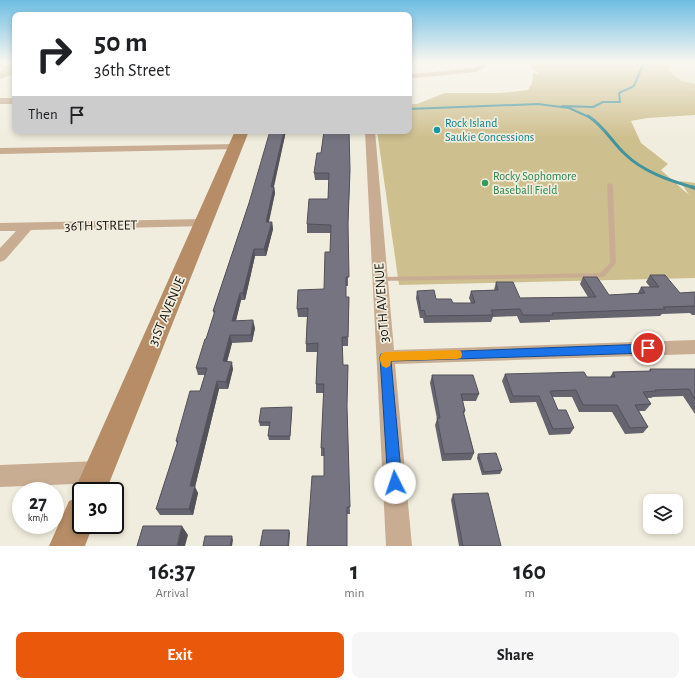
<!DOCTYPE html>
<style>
body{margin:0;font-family:"Alegreya Sans",sans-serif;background:#f6f6f6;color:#202124;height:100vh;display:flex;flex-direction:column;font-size:15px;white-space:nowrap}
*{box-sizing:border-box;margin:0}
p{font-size:13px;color:#757577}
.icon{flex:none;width:22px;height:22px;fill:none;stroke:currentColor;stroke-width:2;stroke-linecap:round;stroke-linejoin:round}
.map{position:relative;height:546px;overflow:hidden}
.side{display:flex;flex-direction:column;background:#fff;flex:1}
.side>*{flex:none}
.guide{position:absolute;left:12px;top:12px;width:400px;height:122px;border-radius:8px;box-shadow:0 2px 6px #0003;background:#fff;color:#202124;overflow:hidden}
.controls{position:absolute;left:643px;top:494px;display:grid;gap:8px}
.controls a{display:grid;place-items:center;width:40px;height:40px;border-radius:8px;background:#fff;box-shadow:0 2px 6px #0003;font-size:20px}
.speed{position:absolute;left:12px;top:482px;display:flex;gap:8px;font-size:20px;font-weight:700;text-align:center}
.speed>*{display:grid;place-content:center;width:52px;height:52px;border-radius:50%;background:#fff;box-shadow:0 2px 6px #0003;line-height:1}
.speed small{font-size:10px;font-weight:400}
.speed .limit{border:2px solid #111;border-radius:6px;background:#fff;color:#111}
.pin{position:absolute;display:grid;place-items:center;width:34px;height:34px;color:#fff;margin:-17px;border:2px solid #fff;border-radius:50%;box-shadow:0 1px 4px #0007}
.me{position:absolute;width:44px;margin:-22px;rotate:356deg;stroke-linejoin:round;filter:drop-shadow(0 0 3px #0008)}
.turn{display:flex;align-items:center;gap:14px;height:84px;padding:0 16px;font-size:18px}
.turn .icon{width:52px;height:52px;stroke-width:2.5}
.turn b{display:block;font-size:28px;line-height:34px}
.then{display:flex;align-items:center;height:38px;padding:0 16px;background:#0003;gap:8px;font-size:15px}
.eta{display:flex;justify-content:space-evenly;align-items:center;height:68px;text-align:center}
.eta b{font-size:24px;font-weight:600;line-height:28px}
.primary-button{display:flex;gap:8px;margin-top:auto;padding:8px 16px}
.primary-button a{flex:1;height:46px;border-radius:8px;background:#ea580c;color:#fff;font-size:16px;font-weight:600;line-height:46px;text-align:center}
.primary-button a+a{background:#f6f6f6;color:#202124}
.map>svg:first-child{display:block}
.built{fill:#e9e2cc}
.green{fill:#cebf8e}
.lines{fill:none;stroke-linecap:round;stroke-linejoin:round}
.stream-far2{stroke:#41939e;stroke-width:2}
.stream-far1{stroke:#41939e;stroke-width:3}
.stream{stroke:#41939e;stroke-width:3.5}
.lane{fill:#c9ad93;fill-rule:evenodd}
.street{fill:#c9ad93;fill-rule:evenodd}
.secondary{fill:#b68d66;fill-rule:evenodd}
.wall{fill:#65646f}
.shaded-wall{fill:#53515a}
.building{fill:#767481;stroke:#53515a}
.route{fill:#1a73e8;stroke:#114b97}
.slow{fill:#f59e0b}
.culture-dot{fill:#0f9aa8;stroke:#f1edde;stroke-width:1.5}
.leisure-dot{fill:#2e9e5b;stroke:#f1edde;stroke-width:1.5}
.labels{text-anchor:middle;stroke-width:3.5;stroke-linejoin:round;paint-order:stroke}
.far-culture-label{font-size:12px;fill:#0d838f;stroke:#f1edde;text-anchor:start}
.far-leisure-label{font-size:12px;fill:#27864d;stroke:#f1edde;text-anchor:start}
.street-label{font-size:14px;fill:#15130e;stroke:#f1edde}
</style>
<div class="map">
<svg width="695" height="546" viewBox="0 0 695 546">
<rect width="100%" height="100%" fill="#f1edde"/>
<path class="built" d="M638 62H695V84H673Z"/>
<path class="green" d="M3 62H15V73L0 79V72L3 70 0 64Z
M527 62H677L671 63 668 70 681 81 695 84V115L647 118 631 121 641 143 668 164 661 170 689 195 680 181 695 183V278L399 285 377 131H409V104H417L445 93H500L528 90 532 83 533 73 539 74Z"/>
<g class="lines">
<path class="stream-far2" d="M562 106 593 107 603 102H620L619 93 634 86 644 62
M409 109 538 104 569 108 589 117"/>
<path class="stream-far1" d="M588 116C604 126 612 142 625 154 643 172 671 181 695 188"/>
<path class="stream" d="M692 187 695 188"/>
<path class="lane" d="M610 183 613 185 616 263 604 277 380 281 376 279 380 277 600 273 610 263 607 185Z"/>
<path class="street" d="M481 62H487V66L476 72 414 78 410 76 414 74 474 68 480 65Z
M0 98H15V104H0Z
M365 131H375L394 350 695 340V354L395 364 412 546H386Z
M235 144 240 147 239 149 0 154V148Z
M202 219 207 220 209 223 207 226 31 230 5 260 0 262V248L16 231H0V223Z
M98 461 106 464 109 472 106 480 98 483 0 487V465Z"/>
<path class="secondary" d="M235 131H249L106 491H81V525H93L85 546H49L69 501 77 498 74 491 79 480Z"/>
</g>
<path class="wall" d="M286 131 274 187 275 193 269 222H272L273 229 266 256H255L245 300H241L236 321 255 328 252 342 232 343 227 362 233 369 228 389H219L195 487 198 493 193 515H160L156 509 177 444 176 441 200 391 205 375H198L196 368 206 339 214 314 213 311 249 203Z
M322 131H349L350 177 348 228V286H346V297H349L348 346H342L343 365 347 410 350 514H347L324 476V456H321V448L324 393H316V384L317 352H306V344L307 317H298L297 309 324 289 330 252 331 233H307V224L328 199 329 180H315L314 173 321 153 324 133H322Z
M650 275 680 293 695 292V315H692L690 313 662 314 660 316 550 320V322L520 323 517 316 493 317 491 322 424 323 423 318H420L416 298 417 291 436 299 453 303H471L469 298 471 291 494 290 496 282 520 298 588 297 580 284 583 277 609 295 638 293 641 287H650L646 282Z
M650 369H695V414L683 396 653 397 651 398H647L651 404 645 411H639L648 427 643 433 625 434 612 412H579L572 397H552L558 410 574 428 570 434 549 435 536 402 510 403 502 381 505 374 587 377H610L613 372 649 371Z
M432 375 479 394 476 401H462L465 411 464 414 474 453 471 460 442 461 435 425 437 419 430 383Z
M292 407V411L290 440H269L268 436 269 426H260L259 422Z
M478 454 502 470 500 474 482 475 477 458Z
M453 494 501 546H459L451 500Z"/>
<path class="shaded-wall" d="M284 131H286L272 193 271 187Z
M274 187 275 193 267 229 266 222Z
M272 222 273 229 266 256 264 249Z
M254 249 255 256 245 300 243 293Z
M240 293 241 300 234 328 232 321Z
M253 320 255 328 252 342 251 335Z
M230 335 232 343 225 369 223 361Z
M232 362 233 369 228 389 226 382Z
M217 381 219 389 195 487 198 493 193 515 189 509 190 486Z
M182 526 188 535 185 546H177Z
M289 530 290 533 289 546H288Z
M232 536 233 540 232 546H230Z"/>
<path class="building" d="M270 131H284L271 187H274L266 222H272L264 249H254L243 293H240L232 321 253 320 251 335H230L223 361 232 362 226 382 217 381 190 486H195L189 509H156L178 441H176L190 391H200L207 368H196L205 339H206L215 311H213L249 203Z
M324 131H349L350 170 348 222 349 277H346V297H349L348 337H342L343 365H348L347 406 350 507H347V546H307L312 476H324V448H321L324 384H316L318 343 306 344 308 308 297 309 298 290 324 289 325 252H330L331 225 307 224 309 199H328L329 173H314L317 153H321Z
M650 275H665L680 293 695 292V306L663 307 665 309 552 313 553 315H523L520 309 491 310 493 315 426 316 424 310 421 311 417 291 434 290 436 299H451L453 303H475L471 291 498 290 496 282H513L520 298 596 297 583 277H597L609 295 645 293 641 287H659Z
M650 369H695V399L689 389 655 390 656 391 643 392 651 404 635 405 648 427 630 428 617 405H583L576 390 550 391 558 410H566L574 428 553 429 539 396H513L505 374 584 372 587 377H615L613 372 651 371Z
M432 375H473L479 394H461L465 411H463L474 453 444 454 437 418H440Z
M292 407 290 436H268L270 422H259L261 408Z
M496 453 502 470 484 472 478 454Z
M488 493 501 546H463L453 494Z
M143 526H182L177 546H137Z
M263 530H289L288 546H260Z
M205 536H232L230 546H203Z"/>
<linearGradient id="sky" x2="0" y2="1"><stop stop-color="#6dbde3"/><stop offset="0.45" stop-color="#f9f7f0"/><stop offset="1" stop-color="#f9f7f0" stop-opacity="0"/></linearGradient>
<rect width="695" height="138" fill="url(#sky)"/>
<path class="route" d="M648 344 652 345 653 348 652 351 648 353 391 361 402 483 400 488 395 490 390 488 388 483 380 357 381 354Z"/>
<path class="slow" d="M457 350 461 351 462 355 461 358 457 359 391 361 390 366 386 368 382 366C380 362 379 358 381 354L385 352Z"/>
<circle class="culture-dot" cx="437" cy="130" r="4"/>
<circle class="leisure-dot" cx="485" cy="183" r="4"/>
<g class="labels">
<g class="far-culture-label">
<text x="445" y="127">Rock Island<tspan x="445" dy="14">Saukie Concessions</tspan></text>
</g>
<g class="far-leisure-label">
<text x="493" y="180">Rocky Sophomore<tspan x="493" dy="14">Baseball Field</tspan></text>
</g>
<g class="street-label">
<text transform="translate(101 225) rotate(-1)" y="5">36TH STREET</text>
<text transform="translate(381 303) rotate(-94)" y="5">30TH AVENUE</text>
<text transform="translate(166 311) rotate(-67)" y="5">31ST AVENUE</text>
</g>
</g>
</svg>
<div class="controls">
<a><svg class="icon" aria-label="layers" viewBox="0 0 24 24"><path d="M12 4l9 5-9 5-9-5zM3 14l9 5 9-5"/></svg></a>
</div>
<div class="speed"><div>27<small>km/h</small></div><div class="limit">30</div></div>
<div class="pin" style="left:648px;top:348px;background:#d93025"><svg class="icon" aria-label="arrive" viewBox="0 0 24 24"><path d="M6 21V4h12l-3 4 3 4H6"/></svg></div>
<svg class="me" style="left:395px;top:483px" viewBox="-20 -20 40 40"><circle r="19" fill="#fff"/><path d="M0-13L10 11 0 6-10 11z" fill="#1a73e8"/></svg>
<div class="guide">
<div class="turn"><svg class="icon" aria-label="right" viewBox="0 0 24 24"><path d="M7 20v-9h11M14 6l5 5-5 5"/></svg><div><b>50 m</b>36th Street</div></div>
<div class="then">Then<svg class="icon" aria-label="arrive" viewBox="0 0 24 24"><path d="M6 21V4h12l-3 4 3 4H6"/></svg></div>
</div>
</div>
<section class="side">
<div class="eta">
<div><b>16:37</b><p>Arrival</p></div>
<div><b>1</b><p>min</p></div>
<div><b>160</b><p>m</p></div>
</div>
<div class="primary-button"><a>Exit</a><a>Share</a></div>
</section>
